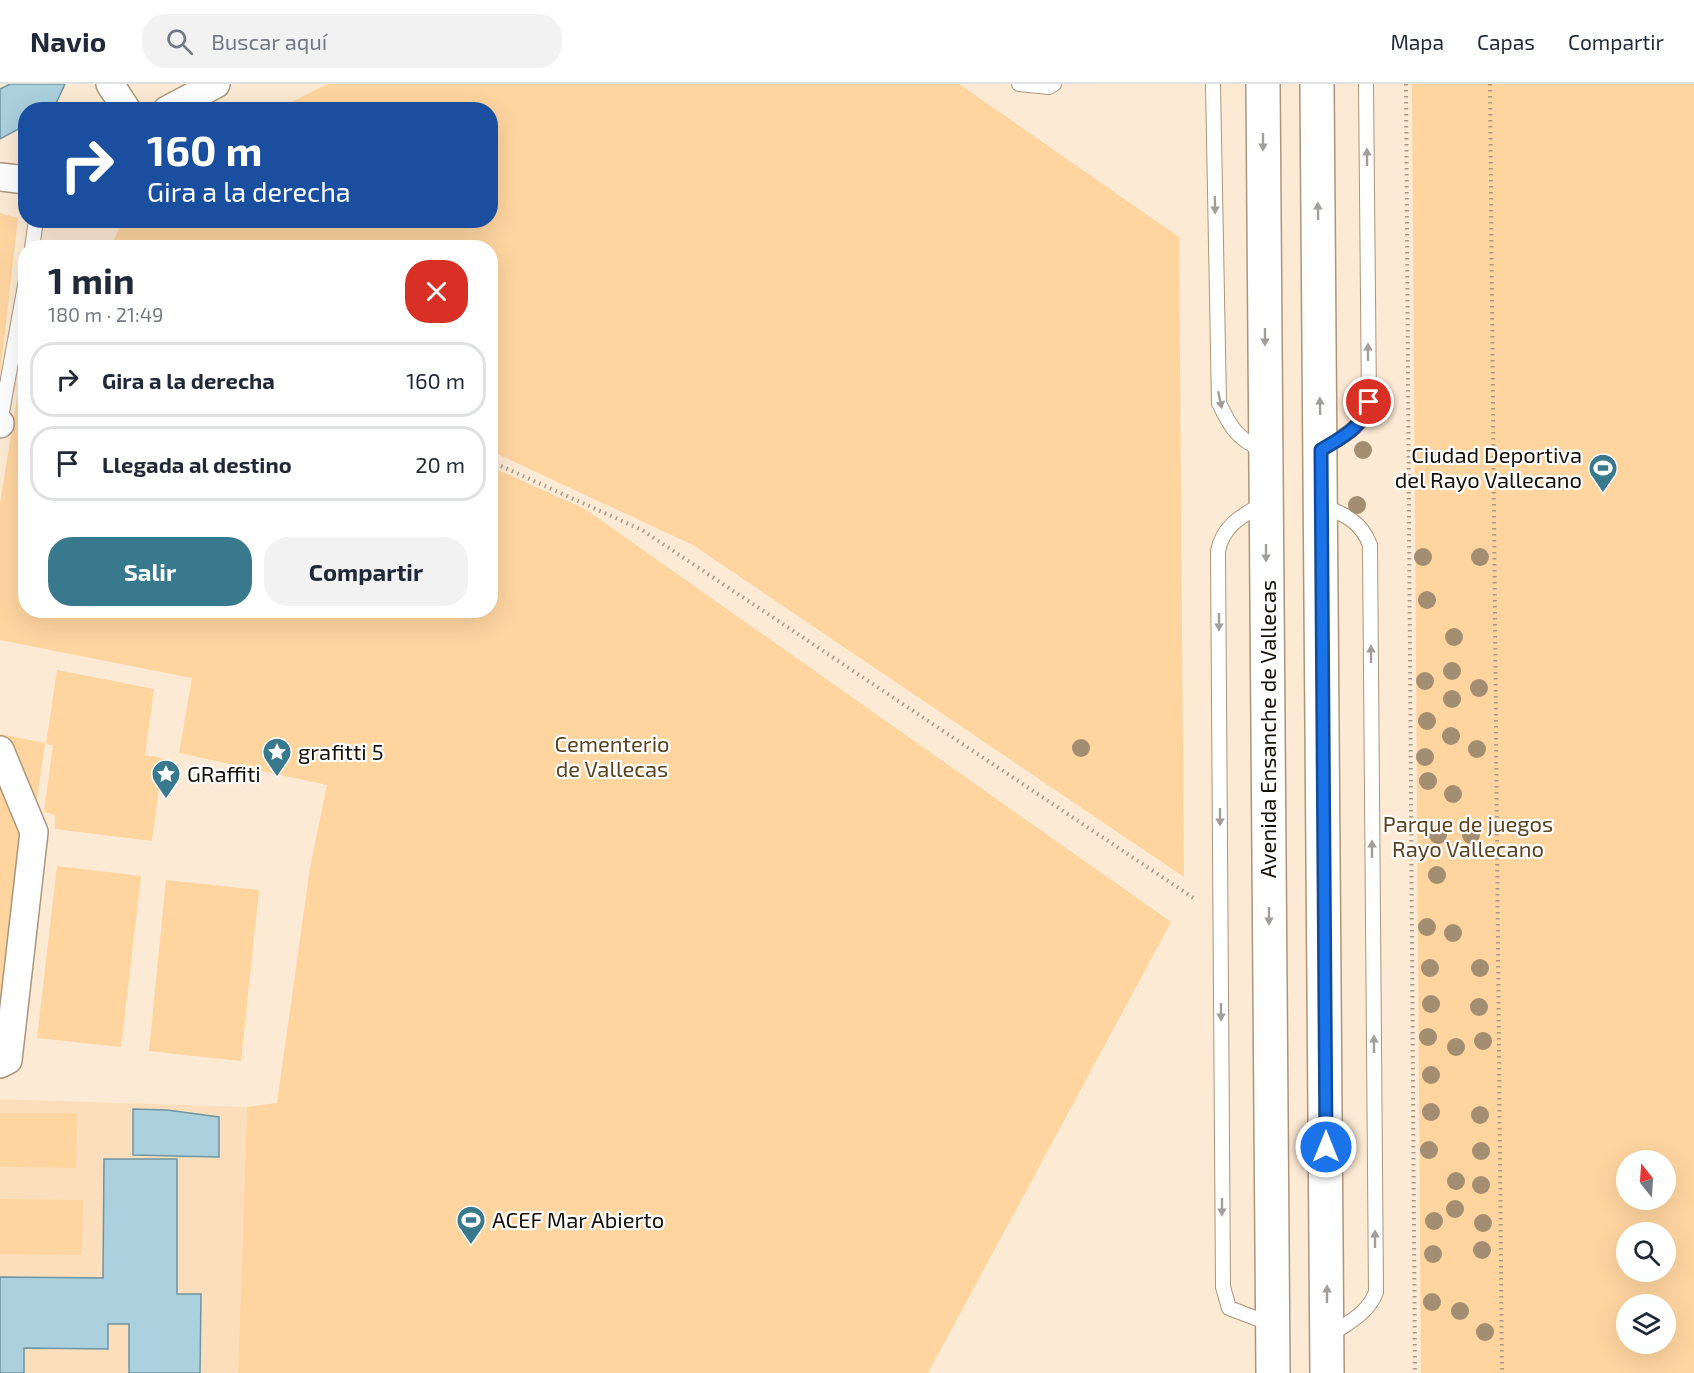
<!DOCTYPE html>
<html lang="es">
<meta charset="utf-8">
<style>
body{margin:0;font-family:"Exo 2",sans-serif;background:#f2f2f3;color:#1f2937;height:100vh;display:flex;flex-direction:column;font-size:22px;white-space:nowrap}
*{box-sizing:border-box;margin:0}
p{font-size:20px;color:#747a83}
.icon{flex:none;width:33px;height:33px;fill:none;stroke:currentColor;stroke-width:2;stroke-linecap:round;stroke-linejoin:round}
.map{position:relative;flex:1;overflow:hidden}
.drawer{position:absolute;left:18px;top:156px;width:480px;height:378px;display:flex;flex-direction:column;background:#fff;border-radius:24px;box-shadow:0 6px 24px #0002}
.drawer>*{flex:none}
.banner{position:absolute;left:18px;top:18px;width:480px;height:126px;border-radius:24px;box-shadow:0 6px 24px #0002;background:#1a4fa0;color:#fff;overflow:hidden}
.needle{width:39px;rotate:343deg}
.fabs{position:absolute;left:1616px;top:1066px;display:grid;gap:12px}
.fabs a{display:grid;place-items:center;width:60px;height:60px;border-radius:50%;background:#fff;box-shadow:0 6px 24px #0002;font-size:30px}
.pin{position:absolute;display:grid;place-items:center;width:51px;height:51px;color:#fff;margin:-26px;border:3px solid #fff;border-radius:50%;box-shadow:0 2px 6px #0007}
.me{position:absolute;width:66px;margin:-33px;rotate:0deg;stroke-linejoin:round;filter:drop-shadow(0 0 4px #0008)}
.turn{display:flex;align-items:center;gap:21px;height:126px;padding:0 30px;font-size:27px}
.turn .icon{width:78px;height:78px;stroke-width:2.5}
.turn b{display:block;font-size:42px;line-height:51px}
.round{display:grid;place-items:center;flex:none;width:63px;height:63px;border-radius:24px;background:#f2f2f3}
.headline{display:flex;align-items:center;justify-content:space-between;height:102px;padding:0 30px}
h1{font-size:36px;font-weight:700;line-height:45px}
.primary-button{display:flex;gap:12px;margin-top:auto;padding:12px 30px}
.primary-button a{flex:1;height:69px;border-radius:24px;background:#39798d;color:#fff;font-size:24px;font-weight:700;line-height:69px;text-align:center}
.primary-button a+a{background:#f2f2f3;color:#1f2937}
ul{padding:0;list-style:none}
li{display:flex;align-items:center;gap:18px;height:75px;margin:0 12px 9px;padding:0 18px;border:3px solid #e0e1e3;border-radius:24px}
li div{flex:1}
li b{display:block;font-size:22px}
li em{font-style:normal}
header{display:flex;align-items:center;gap:36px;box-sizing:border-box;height:84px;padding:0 30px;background:#fff;border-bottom:2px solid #e0e1e3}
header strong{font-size:28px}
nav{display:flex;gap:33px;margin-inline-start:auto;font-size:21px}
.search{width:420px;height:54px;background:#f2f2f3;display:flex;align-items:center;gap:15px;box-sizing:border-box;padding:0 21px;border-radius:24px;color:#747a83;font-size:22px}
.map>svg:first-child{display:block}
.built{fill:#fbdfbd}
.green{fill:#fed59f;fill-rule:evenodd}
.building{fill:#abd1de;stroke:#7094a1;stroke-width:1.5}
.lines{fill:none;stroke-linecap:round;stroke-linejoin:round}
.lane-casing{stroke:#ab967c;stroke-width:16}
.street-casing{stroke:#ab967c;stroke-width:30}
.primary-casing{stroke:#ab967c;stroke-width:36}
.path{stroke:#a79988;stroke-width:4;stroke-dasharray:1.5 4.5;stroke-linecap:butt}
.lane{stroke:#fff;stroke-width:14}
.street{stroke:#fff;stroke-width:27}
.primary{stroke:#fff;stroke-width:33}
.tree{fill:#a48e71}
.oneway{fill:#a29f9b}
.route-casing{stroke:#114b97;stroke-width:15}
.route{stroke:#1a73e8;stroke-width:10}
.labels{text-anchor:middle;stroke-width:4.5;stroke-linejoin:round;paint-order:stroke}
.poi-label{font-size:22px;fill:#160f06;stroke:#fff;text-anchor:start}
.street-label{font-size:22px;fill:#160f06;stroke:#fff}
.park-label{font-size:22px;fill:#5c4320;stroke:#fff}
</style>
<header>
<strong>Navio</strong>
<div class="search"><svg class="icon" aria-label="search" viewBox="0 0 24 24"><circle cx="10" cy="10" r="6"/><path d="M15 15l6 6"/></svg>Buscar aquí</div>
<nav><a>Mapa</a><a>Capas</a><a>Compartir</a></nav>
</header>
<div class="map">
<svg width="1694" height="1289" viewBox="0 0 1694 1289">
<rect width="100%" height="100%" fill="#fcead4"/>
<path class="built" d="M0 1015 247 1023 238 1289H0Z"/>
<path class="green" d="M327 0H959L1179 153 1184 793 693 461 491 367 490 164 111 163 122 137 490 136V26L278 25Z
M1412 0H1694V1289H1421ZM1626 1077H1665V1116H1626ZM1626 1149H1665V1188H1626ZM1626 1221H1665V1260H1626Z
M0 129 18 134 0 290Z
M25 265 26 526H490L491 383 585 425 1171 838 928 1289H238L247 1023 277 1019 310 784 327 701 179 669 192 594 0 556V419Z
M57 586 154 605 145 671 163 674 152 757 55 745V731L44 728 53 661 46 660Z
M0 650 45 659 0 973Z
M57 782 141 792 121 963 37 954Z
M166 796 259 806 241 977 149 967Z
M0 1029H77L76 1084 0 1083Z
M0 1115 83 1116 82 1171 0 1170Z"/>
<path class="building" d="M10 0H65L53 26H26V41L0 55V5Z
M133 1025 167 1026 219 1033V1073L133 1071Z
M104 1075H177V1210H201L200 1289H129V1240H108V1265L24 1264V1289H0V1193L103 1194Z"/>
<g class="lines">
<g class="lane-casing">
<path id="lane" d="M1019 0 1049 3 1054 0
M1213 0 1219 319C1231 345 1238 355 1264 367
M32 164 36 136
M0 339 26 196
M1322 365C1343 352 1363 344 1369 318L1366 0
M1264 419C1242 432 1223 441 1218 467L1223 1203 1229 1224 1271 1240
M1321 421C1344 430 1361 437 1370 461L1376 1208C1368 1230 1347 1239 1329 1252"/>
</g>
<g class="street-casing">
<path id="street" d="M110 0 127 26
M167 26 216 0
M0 93 26 96
M0 340V339
M0 666 34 748 8 976 0 980"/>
</g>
<g class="primary-casing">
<path id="primary" d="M1263 0 1273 1289
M1317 0 1327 1289"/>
</g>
<path class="path" d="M1406 0 1415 1289
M1490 0 1502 1289
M490 377 642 446 1195 815"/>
<use href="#lane" class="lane"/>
<use href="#street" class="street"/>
<use href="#primary" class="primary"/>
</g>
<g class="tree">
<circle cx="1363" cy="366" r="9"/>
<circle cx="1357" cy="421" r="9"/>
<circle cx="1423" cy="473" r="9"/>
<circle cx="1480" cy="473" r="9"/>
<circle cx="1427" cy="516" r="9"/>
<circle cx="1454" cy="553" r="9"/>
<circle cx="1452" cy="587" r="9"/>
<circle cx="1425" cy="597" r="9"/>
<circle cx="1479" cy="604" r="9"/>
<circle cx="1452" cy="615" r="9"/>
<circle cx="1427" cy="637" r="9"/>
<circle cx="1451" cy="652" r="9"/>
<circle cx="1081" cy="664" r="9"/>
<circle cx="1477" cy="665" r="9"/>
<circle cx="1425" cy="673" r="9"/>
<circle cx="1428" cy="697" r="9"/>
<circle cx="1453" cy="710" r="9"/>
<circle cx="1438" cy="751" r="9"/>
<circle cx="1471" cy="751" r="9"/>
<circle cx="1437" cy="791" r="9"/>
<circle cx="1427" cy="843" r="9"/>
<circle cx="1453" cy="849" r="9"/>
<circle cx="1430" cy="884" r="9"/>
<circle cx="1480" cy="884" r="9"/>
<circle cx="1431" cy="920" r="9"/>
<circle cx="1479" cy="923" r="9"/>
<circle cx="1428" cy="953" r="9"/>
<circle cx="1483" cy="957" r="9"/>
<circle cx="1456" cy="963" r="9"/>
<circle cx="1431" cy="991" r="9"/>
<circle cx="1431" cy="1028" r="9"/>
<circle cx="1480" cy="1031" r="9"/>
<circle cx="1429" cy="1066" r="9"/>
<circle cx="1481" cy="1067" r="9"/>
<circle cx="1456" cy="1097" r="9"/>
<circle cx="1481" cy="1101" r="9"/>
<circle cx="1455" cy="1125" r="9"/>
<circle cx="1434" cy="1137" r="9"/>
<circle cx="1483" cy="1139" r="9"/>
<circle cx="1482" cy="1166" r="9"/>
<circle cx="1433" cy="1170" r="9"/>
<circle cx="1432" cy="1218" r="9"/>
<circle cx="1460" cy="1227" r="9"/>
<circle cx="1485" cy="1248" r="9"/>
</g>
<defs><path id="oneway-solid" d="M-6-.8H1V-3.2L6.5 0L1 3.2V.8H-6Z" transform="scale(1.5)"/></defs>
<g class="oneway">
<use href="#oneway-solid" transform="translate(1263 58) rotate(90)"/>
<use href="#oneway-solid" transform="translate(1367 73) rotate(-90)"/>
<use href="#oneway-solid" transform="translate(1215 121) rotate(89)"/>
<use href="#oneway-solid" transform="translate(1318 127) rotate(-91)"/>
<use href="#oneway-solid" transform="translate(1265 253) rotate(90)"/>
<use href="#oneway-solid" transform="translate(1368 268) rotate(-90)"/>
<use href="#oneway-solid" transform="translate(1220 316) rotate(78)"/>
<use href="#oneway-solid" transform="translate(1320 322) rotate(-91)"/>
<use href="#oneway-solid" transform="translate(1266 469) rotate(90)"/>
<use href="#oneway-solid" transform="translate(1219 538) rotate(90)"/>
<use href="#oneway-solid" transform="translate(1371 570) rotate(-90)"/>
<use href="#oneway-solid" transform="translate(1220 733) rotate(90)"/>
<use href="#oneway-solid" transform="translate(1372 765) rotate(-90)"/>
<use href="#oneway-solid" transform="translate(1269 832) rotate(90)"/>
<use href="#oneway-solid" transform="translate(1221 928) rotate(90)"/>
<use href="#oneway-solid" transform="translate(1374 960) rotate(-90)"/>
<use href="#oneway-solid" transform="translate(1222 1123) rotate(90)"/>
<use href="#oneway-solid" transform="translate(1375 1155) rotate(-90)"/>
<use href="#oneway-solid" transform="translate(1327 1210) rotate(-90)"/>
</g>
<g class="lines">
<g class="route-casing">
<path id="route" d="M1326 1063 1321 366C1342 353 1363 344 1369 318"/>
</g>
<use href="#route" class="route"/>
</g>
<defs>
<g id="stadium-pin" transform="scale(1.5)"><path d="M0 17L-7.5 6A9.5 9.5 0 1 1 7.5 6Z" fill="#39798d" stroke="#fff"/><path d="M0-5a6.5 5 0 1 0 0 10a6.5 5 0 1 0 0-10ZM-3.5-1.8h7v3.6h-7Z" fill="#fff"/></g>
<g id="sight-pin" transform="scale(1.5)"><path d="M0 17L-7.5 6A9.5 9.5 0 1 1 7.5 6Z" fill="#39798d" stroke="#fff"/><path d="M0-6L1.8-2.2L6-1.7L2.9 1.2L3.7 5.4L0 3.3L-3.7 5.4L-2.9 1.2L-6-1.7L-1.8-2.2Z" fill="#fff"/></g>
</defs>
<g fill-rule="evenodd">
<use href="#stadium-pin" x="1603" y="384"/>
<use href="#sight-pin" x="277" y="668"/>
<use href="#sight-pin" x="166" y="690"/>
<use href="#stadium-pin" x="471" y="1136"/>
</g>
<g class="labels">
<g class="poi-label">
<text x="1582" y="379" text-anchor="end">Ciudad Deportiva<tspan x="1582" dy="25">del Rayo Vallecano</tspan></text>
<text x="298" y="676">grafitti 5</text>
<text x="187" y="698">GRaffiti</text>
<text x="492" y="1144">ACEF Mar Abierto</text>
</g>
<g class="street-label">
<text transform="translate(1268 645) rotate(-90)" y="8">Avenida Ensanche de Vallecas</text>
</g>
<g class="park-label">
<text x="612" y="668">Cementerio<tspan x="612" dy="25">de Vallecas</tspan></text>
<text x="1468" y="748">Parque de juegos<tspan x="1468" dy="25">Rayo Vallecano</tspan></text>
</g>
</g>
</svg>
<div class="fabs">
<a><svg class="needle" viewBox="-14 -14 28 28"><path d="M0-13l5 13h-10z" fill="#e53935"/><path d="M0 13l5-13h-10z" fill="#747a83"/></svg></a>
<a><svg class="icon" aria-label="search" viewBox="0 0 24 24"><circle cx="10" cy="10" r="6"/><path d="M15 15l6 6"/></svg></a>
<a><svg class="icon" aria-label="layers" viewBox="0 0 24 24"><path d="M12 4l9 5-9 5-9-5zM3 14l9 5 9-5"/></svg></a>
</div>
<div class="pin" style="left:1369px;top:318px;background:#d93025"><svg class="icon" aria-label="arrive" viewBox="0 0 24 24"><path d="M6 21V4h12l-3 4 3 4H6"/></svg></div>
<svg class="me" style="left:1326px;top:1063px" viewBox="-20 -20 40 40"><circle r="17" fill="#1a73e8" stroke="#fff" stroke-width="3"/><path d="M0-11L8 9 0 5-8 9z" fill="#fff"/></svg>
<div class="banner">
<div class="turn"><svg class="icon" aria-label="right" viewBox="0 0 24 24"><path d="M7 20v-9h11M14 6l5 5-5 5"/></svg><div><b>160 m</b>Gira a la derecha</div></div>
</div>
<section class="drawer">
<div class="headline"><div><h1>1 min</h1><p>180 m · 21:49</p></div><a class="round" style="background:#d93025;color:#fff"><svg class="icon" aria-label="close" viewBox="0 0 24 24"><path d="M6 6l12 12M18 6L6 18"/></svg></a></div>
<ul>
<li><svg class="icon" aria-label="right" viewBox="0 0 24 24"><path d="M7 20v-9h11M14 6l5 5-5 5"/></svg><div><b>Gira a la derecha</b></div><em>160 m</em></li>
<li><svg class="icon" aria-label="arrive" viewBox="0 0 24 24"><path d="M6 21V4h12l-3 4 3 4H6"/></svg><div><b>Llegada al destino</b></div><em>20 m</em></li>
</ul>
<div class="primary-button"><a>Salir</a><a>Compartir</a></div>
</section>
</div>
